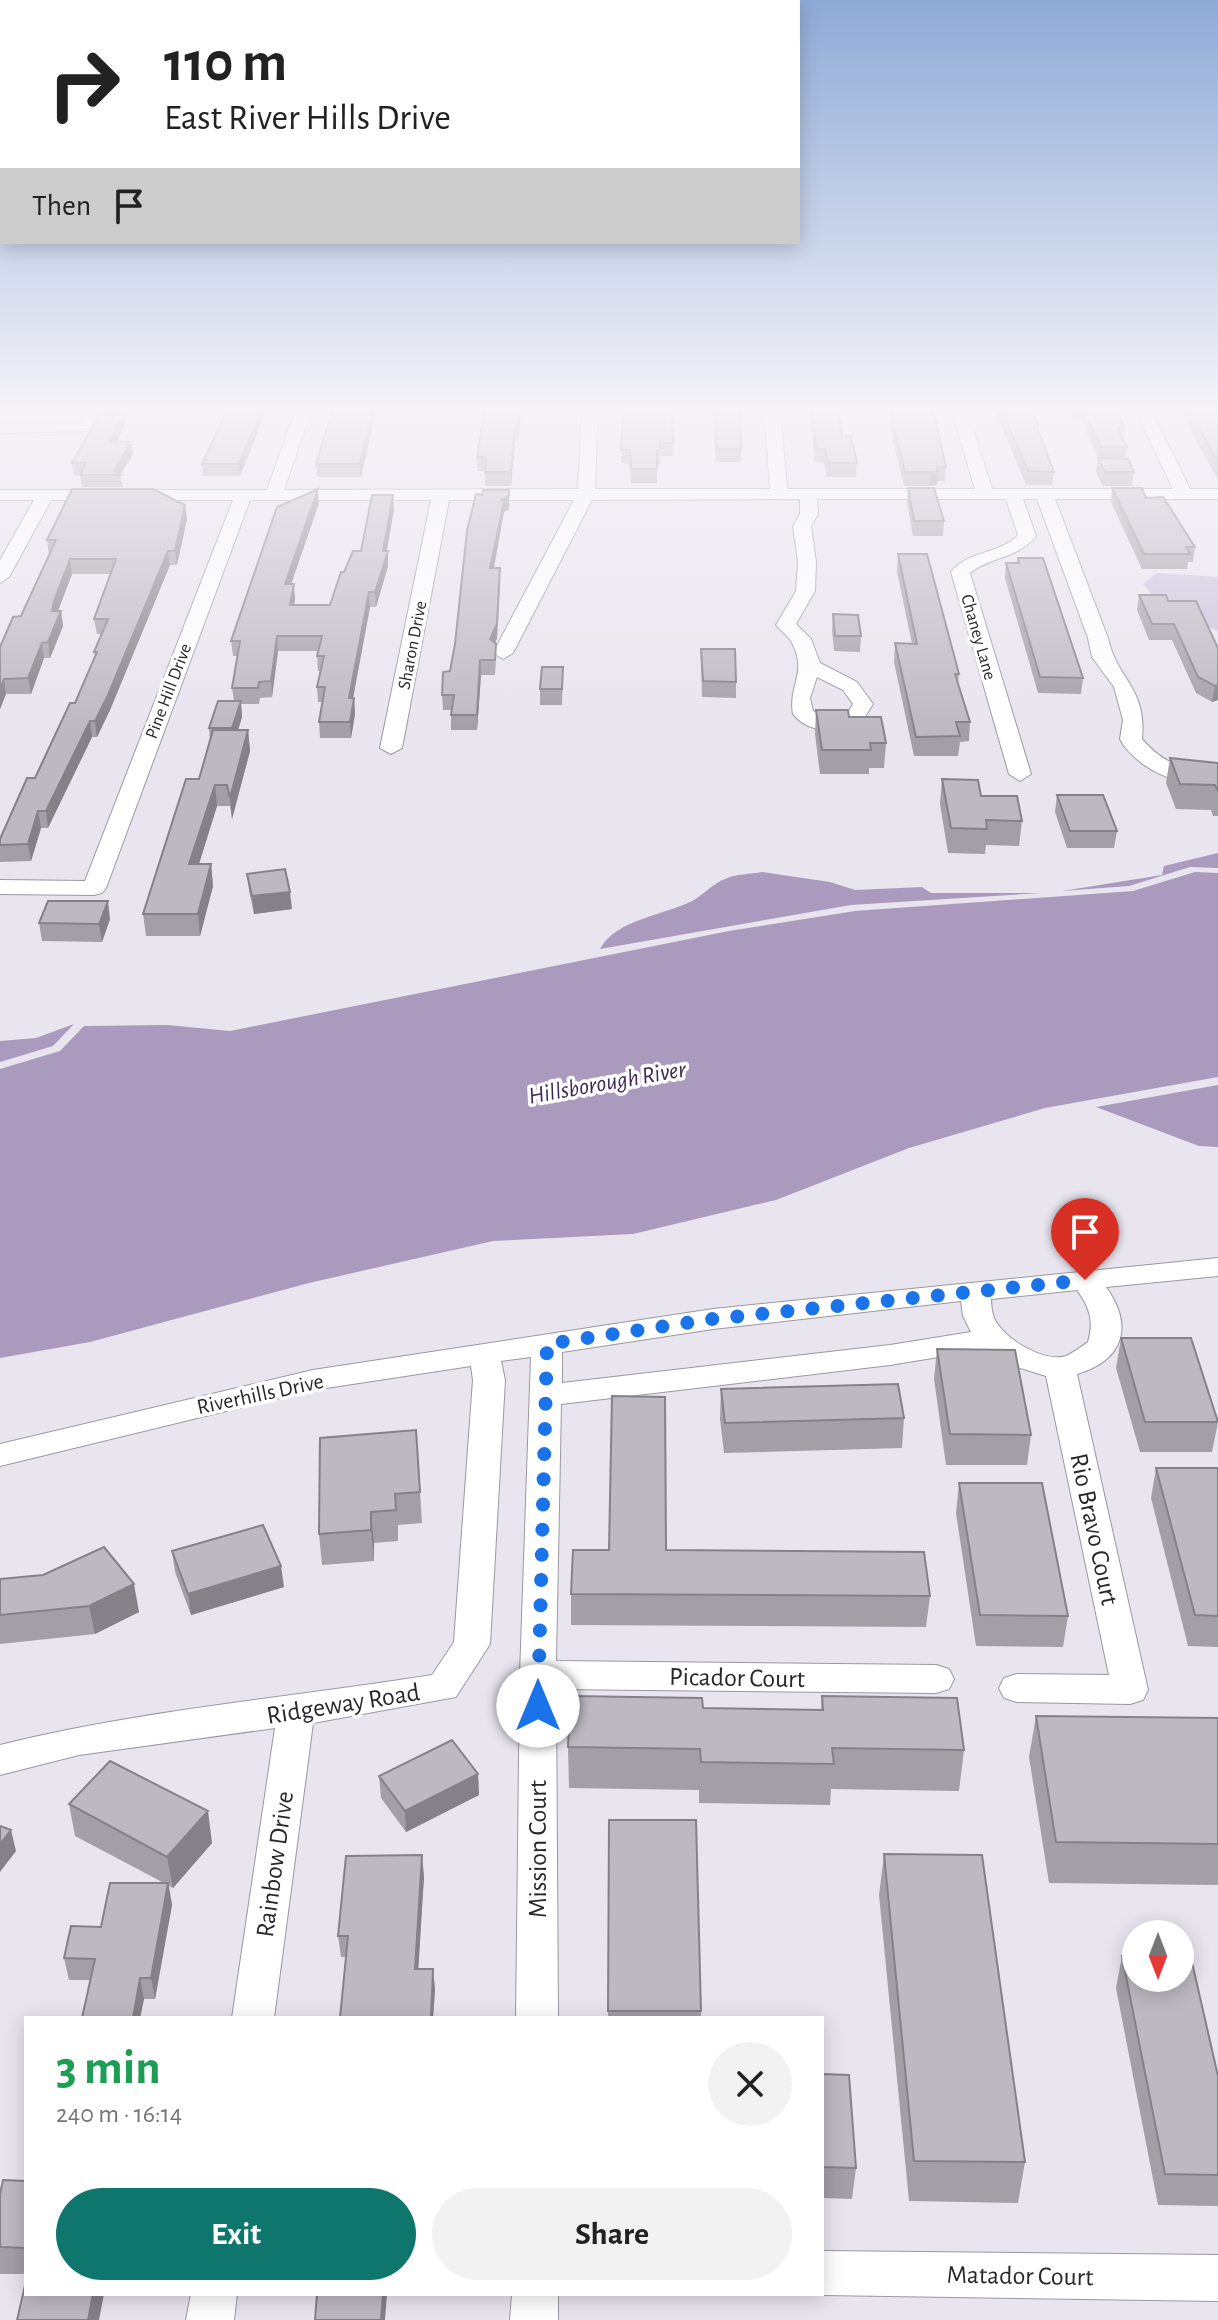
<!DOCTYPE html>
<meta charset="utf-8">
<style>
body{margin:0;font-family:"Alegreya Sans",sans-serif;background:#f2f2f2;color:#222;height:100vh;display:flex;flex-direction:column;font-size:30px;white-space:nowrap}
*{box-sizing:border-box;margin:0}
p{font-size:26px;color:#767676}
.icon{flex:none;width:44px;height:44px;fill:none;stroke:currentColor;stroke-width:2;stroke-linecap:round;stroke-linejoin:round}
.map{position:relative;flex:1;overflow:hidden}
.panel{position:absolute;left:24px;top:2016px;width:800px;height:280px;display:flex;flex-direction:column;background:#fff;border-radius:0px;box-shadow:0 4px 20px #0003}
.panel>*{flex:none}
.guide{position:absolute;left:0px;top:0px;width:800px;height:244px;box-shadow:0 4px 20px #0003;background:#fff;color:#222;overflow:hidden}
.needle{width:52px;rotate:180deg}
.fabs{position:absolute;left:1122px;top:1920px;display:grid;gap:16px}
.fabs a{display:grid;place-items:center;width:72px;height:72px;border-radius:50%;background:#fff;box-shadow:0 4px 20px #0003;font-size:40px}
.pin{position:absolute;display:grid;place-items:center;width:68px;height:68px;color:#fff;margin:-82px -34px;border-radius:50% 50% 50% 0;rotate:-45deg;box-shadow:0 0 8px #0007}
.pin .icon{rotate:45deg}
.me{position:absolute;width:88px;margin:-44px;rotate:0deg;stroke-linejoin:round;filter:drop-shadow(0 0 6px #0008)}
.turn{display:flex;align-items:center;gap:28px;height:168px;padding:0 32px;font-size:36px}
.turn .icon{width:104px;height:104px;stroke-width:2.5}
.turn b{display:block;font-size:56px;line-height:68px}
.then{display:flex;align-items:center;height:76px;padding:0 32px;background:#0003;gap:16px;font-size:30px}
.round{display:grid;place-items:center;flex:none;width:84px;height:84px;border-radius:42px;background:#f2f2f2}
.overview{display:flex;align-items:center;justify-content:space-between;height:136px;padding:0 32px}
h1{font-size:48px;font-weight:700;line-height:60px;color:#1e9e55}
.cta{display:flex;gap:16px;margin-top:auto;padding:16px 32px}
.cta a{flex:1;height:92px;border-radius:48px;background:#0f766e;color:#fff;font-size:32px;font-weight:700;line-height:92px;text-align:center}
.cta a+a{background:#f2f2f2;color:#222}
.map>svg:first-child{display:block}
.green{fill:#ccc2db}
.water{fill:#a99abe}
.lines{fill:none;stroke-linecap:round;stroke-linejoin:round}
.minor-casing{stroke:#9b98a1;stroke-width:2}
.minor{fill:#fff;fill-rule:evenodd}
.wall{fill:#a39fa7}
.shaded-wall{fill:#848288}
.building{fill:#bdb9c2;stroke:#848288;stroke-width:2}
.route{stroke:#1a73e8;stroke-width:14;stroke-dasharray:0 25.2}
.labels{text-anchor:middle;stroke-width:7;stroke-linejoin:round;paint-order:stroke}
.far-street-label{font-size:18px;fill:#28272b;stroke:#fff}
.street-label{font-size:22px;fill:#28272b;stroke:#fff}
.water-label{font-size:24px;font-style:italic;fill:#3d2755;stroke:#fff}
.near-street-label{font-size:26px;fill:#28272b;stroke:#fff}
</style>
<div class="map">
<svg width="1218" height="2320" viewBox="0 0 1218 2320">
<rect width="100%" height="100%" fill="#e9e5ef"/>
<path class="green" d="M1157 573 1218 577V631L1163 608 1143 584Z"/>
<path class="water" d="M1218 853V868L1190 867 1129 886 1062 891 1162 875 1164 866Z
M762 872 830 882 855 890 922 887 931 893H1041L851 905 600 949C616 919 666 915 694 900 704 894 714 883 725 879 736 874 751 874 762 872Z
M1195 872 1218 873V1077L1045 1108 909 1148 776 1200 633 1234 493 1241 309 1283 90 1342 0 1358V1069L60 1051 84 1026 167 1025 230 1031 729 931 855 911 1133 891Z
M74 1024 53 1046 0 1062V1041L36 1038Z
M1218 1085V1147L1199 1146 1096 1107Z"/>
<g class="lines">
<g class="minor-casing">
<path id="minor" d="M92 406H108L98 425 91 431 0 433V423H82Z
M297 406H313L284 490 578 489 582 406H598L595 489H770L764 406H780L787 489H975L950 406H966L992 489H1173L1133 406H1149L1190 489H1218V499H1055L1108 638C1117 680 1147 687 1142 739 1161 762 1188 774 1218 771V785C1184 787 1146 774 1124 746L1120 739 1123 720 1114 687 1092 657 1088 638 1037 499H1023L1036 536C1018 559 991 556 970 573L1031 774 1020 781 1009 774 951 572C968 550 999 555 1018 535L1006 499H817L818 514 811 526 816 562 815 591 796 624 811 639 820 663 857 682 873 704 860 725C837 731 810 735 793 714 788 686 807 673 793 645 790 637 782 632 776 625L796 591 798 562 793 526 800 514V499L592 500 513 653 503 659 493 653 574 500H449L402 748 391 754 380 748 431 500H250L106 888 102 893 94 895 0 894V880L85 881 233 500H51L9 577 0 583V560L34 500H0V490H267ZM817 677 843 690 853 704 845 717 827 718 813 711 810 698Z
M1218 1258V1276L1106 1287C1134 1326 1124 1360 1077 1374L1148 1690 1143 1700 1130 1704 1017 1702 1004 1698 999 1688 1004 1678 1017 1674 1109 1675 1046 1376 1014 1366 987 1349 890 1365 561 1404 556 1661 936 1665 949 1669 954 1679 949 1689 936 1693 556 1689 558 2018H516L520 1675 531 1357 501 1361 505 1380 490 1644 456 1697 313 1723 274 2018H232L275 1728 79 1755 0 1775V1745C141 1710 288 1698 432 1675L454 1642 473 1380 471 1366 313 1390 0 1466V1444L313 1370 713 1309ZM1077 1290C1090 1308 1094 1321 1088 1342 1081 1347 1073 1353 1066 1356 1043 1363 1003 1338 994 1318 992 1312 991 1305 991 1299ZM961 1301 963 1316 971 1332 890 1345 562 1383V1352L713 1329Z
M822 2251 1218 2255V2301L822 2295 818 2294H822Z
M191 2294H237L234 2320H186Z
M512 2294H558V2320H510Z"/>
</g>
<use href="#minor" class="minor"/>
</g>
<path class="wall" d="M0 406H46L42 411H31L28 414 0 413Z
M268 406 240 476H203L202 464Z
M334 406H377L361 477H317L316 464Z
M522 406 518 441H515L511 486H485V471H477V457Z
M708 406H741V462H716L713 417H709Z
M809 406H837L842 436 857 463 856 477H827L824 463 815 462Z
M890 406H930L946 467 945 481H937V485L929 486H904L890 427 891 413H893Z
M993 406H1030L1039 425V431L1054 472 1052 485H1026Z
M1068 406H1115L1124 427 1123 439 1127 447 1125 459 1134 472 1132 486H1103L1096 472 1098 458 1081 420H1074Z
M1176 406H1218V479Z
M623 410 673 443V456H660V464H657V483H631L630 464 621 463Z
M124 412 125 424 117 442H131L133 454 120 475 123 487H82L80 475H74L72 463Z
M908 488 944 521 943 536H913L907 502Z
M1112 488 1146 498 1195 547 1193 562H1188L1187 569H1142L1111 502Z
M476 494 510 503 509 509 504 512 494 568 500 582 497 638 495 643 496 658 495 675H481L477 730H451V710H443L442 695 450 671 455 644Z
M319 503 291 584 295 599 294 605H330L344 572 394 509 387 551 388 566 376 607H370L353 698H354L355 714 351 738H320L319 722 322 702H318L317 687 320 671H318L317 656 318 651H278L272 697 260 698 259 704H241L242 717 238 730H248L250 751 232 819 230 806H217L199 864H211L213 886 200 936H146L143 914 199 779 210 740 209 728 234 701 232 688 237 656H233L231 641Z
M185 505 187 519 177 565H170L110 710 97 737H92L48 828H41L31 861 0 862V839L35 778 75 703 95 656 94 652 102 634H97L94 619 111 574H72L58 611H61L63 626 50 658H44L31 694H6L0 709V647L21 616 49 555 47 540Z
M898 554 959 674 958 684 970 722 969 741 960 742 958 756H914L894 662 895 643 912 644 897 572Z
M1018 558 1083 678 1081 694 1038 693 1005 578 1006 563H1017Z
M1139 595 1168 601H1196L1218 700 1212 702 1196 693 1172 640H1149L1137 610Z
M833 614 861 636 860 652 834 651 832 630Z
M701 649 736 682V698L702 697Z
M563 667 562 705H540V689Z
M816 710 849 717 886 743 884 768H869V774H820L815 734Z
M1170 758 1218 763V816H1213L1211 810 1176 809 1166 783Z
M942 779 981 796 1022 821 1019 846 986 845 985 854 948 853 940 804Z
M1057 795 1117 831 1114 848H1067L1055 812Z
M247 874 292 909 254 914 249 891Z
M110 919 102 942 42 941 39 923Z
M1121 1338 1218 1422 1212 1452H1140L1116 1368Z
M937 1349 1031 1435 1027 1465H946L934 1379Z
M721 1389 904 1418 902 1448 724 1453 720 1419Z
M416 1430 422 1523 398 1525V1541L374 1543V1561L322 1565 319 1534Z
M1156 1468H1218V1647L1188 1646 1151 1498Z
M959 1483 1068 1616 1063 1647 976 1646 956 1513Z
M666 1550 930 1596 926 1627 571 1625V1594Z
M172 1551 284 1587 191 1615 175 1572Z
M0 1579 139 1612 95 1634 0 1644Z
M822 1696 964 1750 959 1791 831 1789 830 1805 699 1803V1790L569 1788 568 1747 703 1708 821 1710Z
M1036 1716 1218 1718V1885L1049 1883 1029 1757Z
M478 1774 479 1795 406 1832 381 1798 379 1776Z
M69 1804 212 1843 173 1888 169 1886 172 1905 155 1999H144L140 2018H55H82L90 1980H69L64 1958 101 1927 164 1883 75 1836Z
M609 1820 701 2011V2018H608Z
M884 1854 1025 2162 1018 2203 909 2201 879 1895Z
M424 1876 418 1969H433L435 1990 433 2018H340L346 1957H341L338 1936Z
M1122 1956 1218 2076V2206L1158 2205 1116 1988Z
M822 2074 856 2168 852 2199 822 2198Z
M26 2181V2274H0V2194Z"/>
<path class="shaded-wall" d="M263 406H268L240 476 239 464Z
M374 406H377L361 477 360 464Z
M520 406H522L518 441 517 427Z
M124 412 125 424 111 454 110 442Z
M515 427V441L511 486V472Z
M131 442 133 454 120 475 114 471Z
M938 471 937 485 929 486 930 472Z
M318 489 319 503 286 599 285 584Z
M509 490V509L504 512 491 582 490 568 501 500Z
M393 495 394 509 385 559 388 551V566L376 607 375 592Z
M185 505 187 519 177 565 175 551Z
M168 551 170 565 110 710 97 737 95 721Z
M70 559 72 574 56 616 52 611 54 601Z
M500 568 497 638 490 654V639Z
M294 584 295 599 291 620 290 605Z
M369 592 370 607 350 714 349 698Z
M61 611 63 626 50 658 48 642Z
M277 636 278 651 272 697 271 681Z
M42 643 44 658 31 694 28 678Z
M480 660 481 675 477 730V715Z
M4 679 6 694 0 709V687Z
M1218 685V700L1212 702 1215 686Z
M354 698 355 714 351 738 350 722Z
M241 701 242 717 234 744 232 728Z
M90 721 92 737 48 828 46 811Z
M248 730 250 751 232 819 230 798Z
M215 785 217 806 192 886 189 864Z
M38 811 41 828 31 861 28 844Z
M211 864 213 886 200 936 198 914Z
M290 892 292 909 254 914 252 896Z
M108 901 110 919 102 942 99 924Z
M371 1512 374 1543V1561L371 1530Z
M281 1566 284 1587 191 1615 188 1594Z
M134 1584 139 1612 95 1634 89 1606Z
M478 1774 479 1795 406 1832 405 1811Z
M208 1811 212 1843 173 1888 167 1857Z
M11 1830 16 1851 0 1872V1844Z
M422 1855 424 1876 417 1991 415 1969Z
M168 1883 172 1905 155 1999 151 1978Z
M433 1969 435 1990 433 2018H431Z
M140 1978 144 1999 140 2018H133Z
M93 2294H104L99 2320H88Z
M383 2294H387L385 2320H381Z"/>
<path class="building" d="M229 406H263L239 464H202Z
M334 406H374L360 464H316Z
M485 406H520L517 427H515L511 472H485L486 458 477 457Z
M630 406H672L673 443H660V450H657V469H631L630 450H621L623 410H629Z
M714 406H741V449H717Z
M811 406H837L842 436H851L857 463H828L825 449H816Z
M896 406H930L935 419 946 467H937L938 471 930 472H905L891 413H899Z
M1000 406H1030L1039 425H1036L1054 472 1028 471Z
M1075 406H1115L1124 427H1117L1127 447H1101L1083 407Z
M1186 406H1218V462Z
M101 412H124L110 442H131L114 471 121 475H80L86 463H72Z
M1098 458 1128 459 1134 472H1105Z
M908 488H934L944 521H914Z
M1112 488H1142L1146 498 1163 497 1195 547H1186L1190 554H1144Z
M72 489H153L185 505 175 551H168L108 695 95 721H90L46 811H38L28 844 0 845V839L27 778H35L70 703H75L97 652H94L108 619H94L116 559H70L54 601 52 611H61L48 642 42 643 28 678 4 679 0 687V647L13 617 21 616 56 540H47Z
M318 489 285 584H294L290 605H330L341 572H344L353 551H361L372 495H393L383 551H388L375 592H369L349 698H354L350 722H319L325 687H317L324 656H317L322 636H277L271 681 259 682 258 688H232L240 641H231L277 507Z
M483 490H509V496L501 500 504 501 490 568H500L497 624 490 639 496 644 495 660H480L477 715H451L454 695H442L443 672 450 671 455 644 467 531 476 494 482 495Z
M898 554H927L959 674H955L970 722H956L960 736 916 737 895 643 917 644Z
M1018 558H1043L1083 678 1040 677 1006 563H1019Z
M1139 595H1166L1168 601H1196L1218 648V685L1215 686 1198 677 1174 624H1152Z
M833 614 858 615 861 636H835Z
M701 649H735L736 682 703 681Z
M542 667H563L562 689H540Z
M218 701H241L232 728H209Z
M816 710H848L849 717H881L886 743H870L871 750H822Z
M213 730H248L230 798 227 785H215L189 864H211L198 914H143L186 779H199Z
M1170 758 1218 763V791L1215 785 1180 784Z
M942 779 978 780 981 796H1017L1022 821 986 820 987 829 951 828Z
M1057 795H1103L1117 831H1070Z
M285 869 290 892 252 896 247 874Z
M48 901H108L99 924 39 923Z
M1121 1338H1191L1218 1422H1145Z
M937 1349 1015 1350 1031 1435 950 1434Z
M898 1384 904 1418 725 1423 721 1389Z
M612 1396 665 1397 666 1550 924 1552 930 1596 571 1594 573 1550H609Z
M416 1430 420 1492 395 1494 396 1510 371 1512V1530L319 1534 320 1438Z
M1156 1468H1218V1616L1195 1615Z
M959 1483H1042L1068 1616 980 1615Z
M263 1525 281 1566 188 1594 172 1551Z
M104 1547 134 1584 89 1606 0 1615V1579L43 1575Z
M570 1696 702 1698 703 1708 823 1710 822 1696 957 1698 964 1750 832 1748 834 1764 701 1762 700 1749 568 1747Z
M1036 1716 1218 1718V1844L1056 1842Z
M452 1740 478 1774 405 1811 379 1776Z
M110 1761 208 1811 167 1857 69 1804Z
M609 1820H696L701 2011H608Z
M0 1826 11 1830 0 1844Z
M884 1854 982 1855 1025 2162 914 2161Z
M422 1855 415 1969H433L431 2018H340L348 1936H338L346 1856Z
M110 1883H168L151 1978H140L133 2018H55H82L95 1959 64 1958 71 1926 101 1927Z
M1122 1956 1136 1957V1978H1180V1958H1191L1218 2076V2175L1165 2174Z
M822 2074 849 2075 856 2168 822 2167Z
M3 2180 26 2181V2248L0 2247V2194Z
M26 2281V2294H93L88 2320H17Z
M317 2294H383L381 2320H315Z"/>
<linearGradient id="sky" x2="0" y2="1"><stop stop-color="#8faad7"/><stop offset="0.56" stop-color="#f5f3f8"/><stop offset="1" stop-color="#f5f3f8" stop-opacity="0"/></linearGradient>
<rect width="1218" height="731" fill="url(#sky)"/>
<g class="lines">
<path class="route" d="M538 1706 547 1344 713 1319 1085 1280"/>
</g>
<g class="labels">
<g class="far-street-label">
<text transform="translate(979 637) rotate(74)" y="6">Chaney Lane</text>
<text transform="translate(412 645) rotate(-79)" y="6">Sharon Drive</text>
<text transform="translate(168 691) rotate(-69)" y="6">Pine Hill Drive</text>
</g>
<g class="street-label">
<text transform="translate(260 1393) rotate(-12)" y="8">Riverhills Drive</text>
</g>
<g class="water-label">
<text transform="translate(607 1082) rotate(-10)" y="8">Hillsborough River</text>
</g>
<g class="near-street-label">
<text transform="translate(1095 1529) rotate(78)" y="9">Rio Bravo Court</text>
<text transform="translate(737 1677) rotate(1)" y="9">Picador Court</text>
<text transform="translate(343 1703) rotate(-9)" y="9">Ridgeway Road</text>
<text transform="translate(537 1849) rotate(-90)" y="9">Mission Court</text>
<text transform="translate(274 1864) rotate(-82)" y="9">Rainbow Drive</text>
<text transform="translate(1020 2275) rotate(1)" y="9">Matador Court</text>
</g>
</g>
</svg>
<div class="fabs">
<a><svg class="needle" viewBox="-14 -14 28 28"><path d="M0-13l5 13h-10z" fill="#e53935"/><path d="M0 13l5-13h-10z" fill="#767676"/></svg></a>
</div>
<div class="pin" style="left:1085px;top:1280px;background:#d93025"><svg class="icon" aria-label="arrive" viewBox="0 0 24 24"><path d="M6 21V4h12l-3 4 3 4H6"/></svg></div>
<svg class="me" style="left:538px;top:1706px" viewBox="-20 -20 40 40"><circle r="19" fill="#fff"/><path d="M0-13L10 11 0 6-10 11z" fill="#1a73e8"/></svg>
<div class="guide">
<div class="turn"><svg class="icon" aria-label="right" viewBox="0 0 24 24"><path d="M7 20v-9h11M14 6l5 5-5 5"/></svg><div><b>110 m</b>East River Hills Drive</div></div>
<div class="then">Then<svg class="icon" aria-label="arrive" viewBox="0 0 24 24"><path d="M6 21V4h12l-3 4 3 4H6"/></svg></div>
</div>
<section class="panel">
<div class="overview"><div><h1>3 min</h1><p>240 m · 16:14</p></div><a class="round"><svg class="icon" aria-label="close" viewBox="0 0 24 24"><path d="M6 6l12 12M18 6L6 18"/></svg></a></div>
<div class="cta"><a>Exit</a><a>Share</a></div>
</section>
</div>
